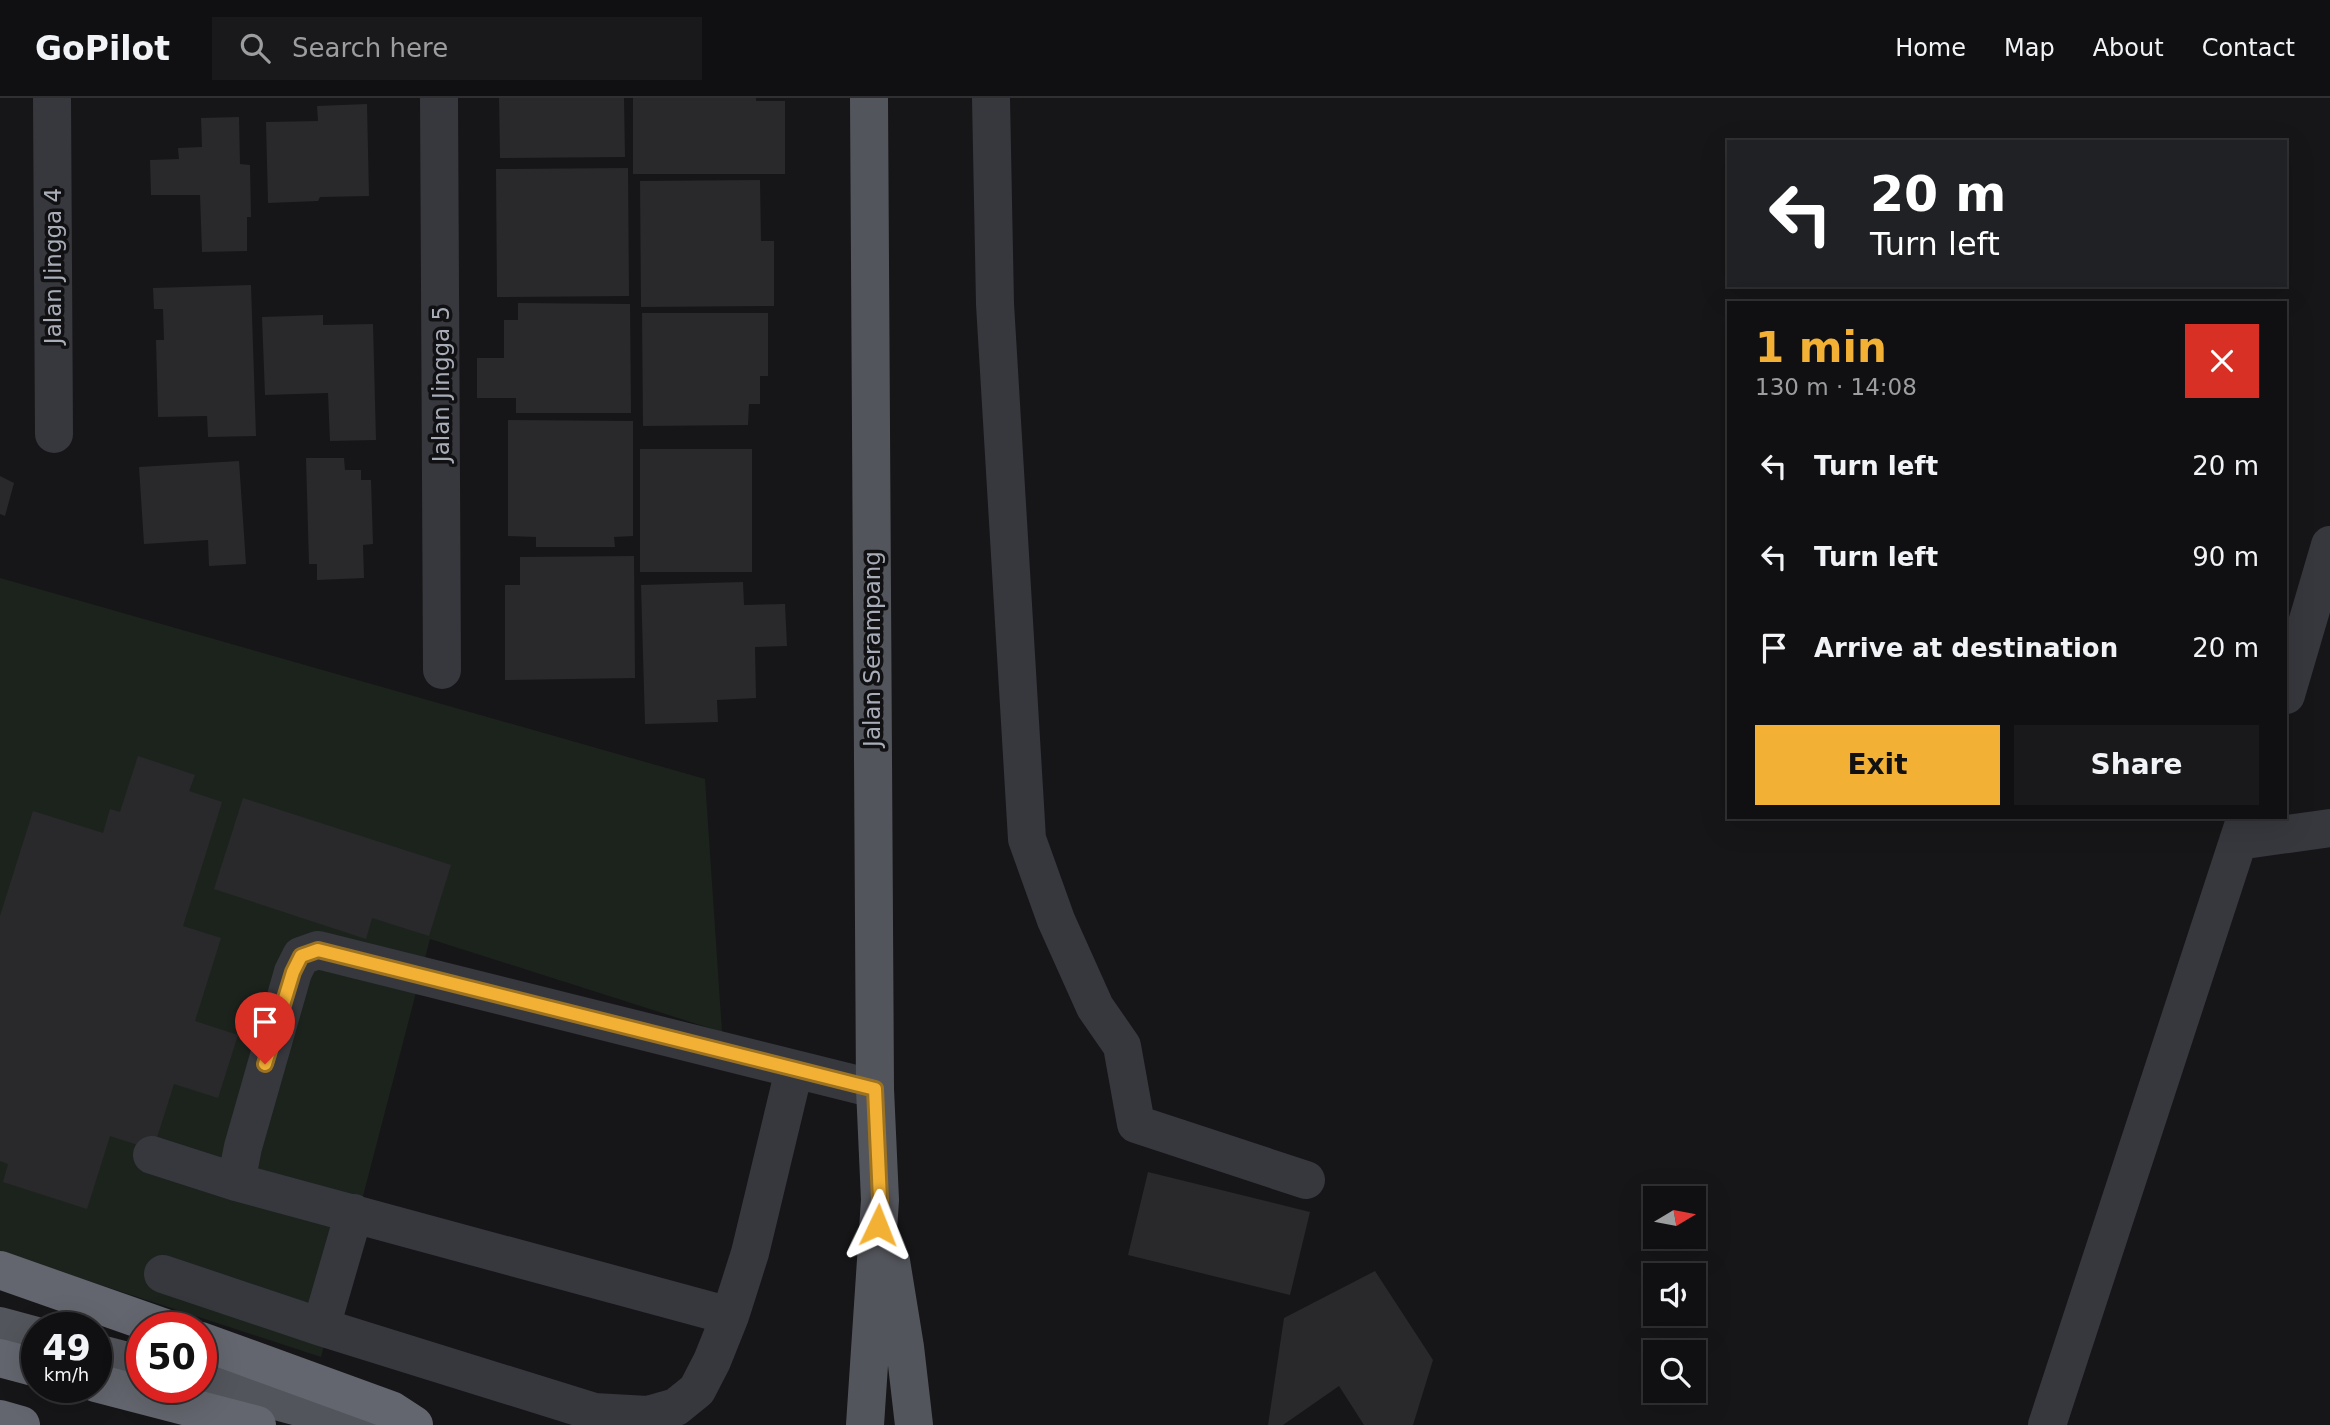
<!DOCTYPE html>
<meta charset="utf-8">
<style>
body{margin:0;font-family:"DejaVu Sans",sans-serif;background:#19191b;color:#f1f3f6;height:100vh;display:flex;flex-direction:column;font-size:26px;white-space:nowrap}
*{box-sizing:border-box;margin:0}
p{font-size:23px;color:#9c9d9f}
.icon{flex:none;width:38px;height:38px;fill:none;stroke:currentColor;stroke-width:2;stroke-linecap:round;stroke-linejoin:round}
.map{position:relative;flex:1;overflow:hidden}
.drawer{position:absolute;left:1727px;top:203px;width:560px;height:518px;display:flex;flex-direction:column;background:#101012;border-radius:0px;box-shadow:0 7px 28px #0002,0 0 0 2px #303032}
.drawer>*{flex:none}
.guide{position:absolute;left:1727px;top:42px;width:560px;height:147px;border-radius:0px;box-shadow:0 7px 28px #0002,0 0 0 2px #303032;background:#202124;color:#fff;overflow:hidden}
.needle{width:46px;rotate:80deg}
.buttons{position:absolute;left:1643px;top:1088px;display:grid;gap:14px}
.buttons a{display:grid;place-items:center;width:63px;height:63px;border-radius:0px;background:#101012;box-shadow:0 7px 28px #0002,0 0 0 2px #303032;font-size:35px}
.speed{position:absolute;left:21px;top:1214px;display:flex;gap:14px;font-size:35px;font-weight:700;text-align:center}
.speed>*{display:grid;place-content:center;width:91px;height:91px;border-radius:50%;background:#101012;box-shadow:0 7px 28px #0002,0 0 0 2px #303032;line-height:1}
.speed small{font-size:18px;font-weight:400}
.speed .limit{border:10px solid #d22;background:#fff;color:#111}
.pin{position:absolute;display:grid;place-items:center;width:60px;height:60px;color:#fff;margin:-72px -30px;border-radius:50% 50% 50% 0;rotate:-45deg;box-shadow:0 0 7px #0007}
.pin .icon{rotate:45deg}
.me{position:absolute;width:77px;margin:-38px;rotate:2deg;stroke-linejoin:round;filter:drop-shadow(0 0 5px #0008)}
.turn{display:flex;align-items:center;gap:24px;height:147px;padding:0 28px;font-size:32px}
.turn .icon{width:91px;height:91px;stroke-width:2.5}
.turn b{display:block;font-size:49px;line-height:60px}
.round{display:grid;place-items:center;flex:none;width:74px;height:74px;border-radius:0px;background:#19191b}
.headline{display:flex;align-items:center;justify-content:space-between;height:119px;padding:0 28px}
h1{font-size:42px;font-weight:700;line-height:52px;color:#f2b134}
.primary-button{display:flex;gap:14px;margin-top:auto;padding:14px 28px}
.primary-button a{flex:1;height:80px;border-radius:0px;background:#f2b134;color:#111;font-size:28px;font-weight:700;line-height:80px;text-align:center}
.primary-button a+a{background:#19191b;color:#f1f3f6}
ul{padding:0;list-style:none}
li{display:flex;align-items:center;gap:21px;height:91px;padding:0 28px}
li div{flex:1}
li b{display:block;font-size:26px}
li em{font-style:normal}
header{display:flex;align-items:center;gap:42px;box-sizing:border-box;height:98px;padding:0 35px;background:#101012;border-bottom:2px solid #303032}
header strong{font-size:33px}
nav{display:flex;gap:38px;margin-inline-start:auto;font-size:24px}
.search{width:490px;height:63px;background:#19191b;display:flex;align-items:center;gap:18px;box-sizing:border-box;padding:0 24px;border-radius:0px;color:#9c9d9f;font-size:26px}
.map>svg:first-child{display:block}
.green{fill:#1c231d}
.building{fill:#29292c}
.lines{fill:none;stroke-linecap:round;stroke-linejoin:round}
.minor{stroke:#37383d;stroke-width:38}
.major{stroke:#53555c;stroke-width:38}
.highway{stroke:#63666e;stroke-width:38}
.route-casing{stroke:#9d7322;stroke-width:18}
.route{stroke:#f2b134;stroke-width:12}
.labels{text-anchor:middle;stroke-width:7;stroke-linejoin:round;paint-order:stroke}
.street-label{font-size:23px;fill:#a8adb8;stroke:#111113}
</style>
<header>
<strong>GoPilot</strong>
<div class="search"><svg class="icon" aria-label="search" viewBox="0 0 24 24"><circle cx="10" cy="10" r="6"/><path d="M15 15l6 6"/></svg>Search here</div>
<nav><a>Home</a><a>Map</a><a>About</a><a>Contact</a></nav>
</header>
<div class="map">
<svg width="2330" height="1327" viewBox="0 0 2330 1327">
<rect width="100%" height="100%" fill="#161618"/>
<path class="green" d="M0 480 705 681 722 934 430 841 321 1259 0 1154Z"/>
<path class="building" d="M499 0H624L625 59 500 60Z
M633 0H756V3H785V76H633Z
M367 6 369 98 320 99 318 103 268 105 266 24 318 23 317 8Z
M239 19 240 66 250 67 251 119H247V153L202 154 200 97H151L150 62 179 61 178 50 202 49 201 20Z
M628 70 629 198 497 199 496 71Z
M760 82 761 143H774V208L641 209 640 83Z
M251 187 256 338 208 339 207 318 158 319 156 242H164L163 211H154L153 190Z
M518 205 630 206 631 315H516V300H477V260H504V222H518Z
M642 215H768V278H760V306H749L748 327 643 328Z
M323 217V227L373 226 376 342 330 343 328 295 265 297 262 219Z
M508 322 633 323V438L614 439 615 449H536V439L508 438Z
M640 351H752V474H640Z
M306 360H344L345 372H361V382H371L373 446 363 447 364 480 317 482V466H309Z
M239 363 246 466 209 468 208 442 144 446 139 369Z
M0 378 14 385 5 418 0 416Z
M634 458 635 580 505 582V487H520V459Z
M743 484 744 507 785 506 787 548 755 549 756 600 717 602 718 624 645 626 641 487Z
M138 658 195 677 189 693 222 704 183 828 221 840 195 923 238 937 218 1000 174 986 153 1052 110 1038 87 1111 3 1084 8 1066 0 1063V818L33 713 103 735 110 711 120 714Z
M243 700 451 767 429 838 372 820 366 841 214 791Z
M1148 1074 1310 1114 1290 1197 1128 1157Z
M1375 1173 1433 1262 1413 1327H1364L1339 1288 1283 1327H1268L1284 1220Z"/>
<g class="lines">
<path class="minor" d="M52 0 54 336
M439 0 442 572
M991 0 995 206 1027 741 1056 822 1095 909 1122 948 1136 1026 1306 1082
M2286 597 2330 447
M2238 743 2330 730
M152 1057 236 1084 730 1218
M236 1084 243 1049 293 874 301 858 318 852 875 991
M163 1176 321 1229 594 1314 648 1317 676 1309 697 1292 712 1263 730 1218 750 1155 794 972
M321 1229 354 1115
M2047 1327 2246 719"/>
<path class="major" d="M891 1163 905 1249 914 1327
M0 1228 37 1238
M96 1255 142 1267
M201 1283 366 1327
M865 1327 880 1102 875 991 869 0"/>
<path class="highway" d="M0 1172 165 1230
M201 1243 391 1312 414 1327
M0 1260 37 1270
M96 1285 257 1327
M0 1321 21 1327"/>
</g>
<g class="lines">
<g class="route-casing">
<path id="route" d="M265 966 293 874 301 858 318 852 875 991 880 1102 878 1127"/>
</g>
<use href="#route" class="route"/>
</g>
<g class="labels">
<g class="street-label">
<text transform="translate(53 168) rotate(-90)" y="8">Jalan Jingga 4</text>
<text transform="translate(441 286) rotate(-90)" y="8">Jalan Jingga 5</text>
<text transform="translate(872 551) rotate(-90)" y="8">Jalan Serampang</text>
</g>
</g>
</svg>
<div class="buttons">
<a><svg class="needle" viewBox="-14 -14 28 28"><path d="M0-13l5 13h-10z" fill="#e53935"/><path d="M0 13l5-13h-10z" fill="#9c9d9f"/></svg></a>
<a><svg class="icon" aria-label="sound" viewBox="0 0 24 24"><path d="M4 9h4l5-4v14l-5-4H4zM17 9q2 3 0 6"/></svg></a>
<a><svg class="icon" aria-label="search" viewBox="0 0 24 24"><circle cx="10" cy="10" r="6"/><path d="M15 15l6 6"/></svg></a>
</div>
<div class="speed"><div>49<small>km/h</small></div><div class="limit">50</div></div>
<div class="pin" style="left:265px;top:966px;background:#d93025"><svg class="icon" aria-label="arrive" viewBox="0 0 24 24"><path d="M6 21V4h12l-3 4 3 4H6"/></svg></div>
<svg class="me" style="left:878px;top:1127px" viewBox="-20 -20 40 40"><path d="M0-17L14 15 0 8-14 15z" fill="#f2b134" stroke="#fff" stroke-width="4"/></svg>
<div class="guide">
<div class="turn"><svg class="icon" aria-label="left" viewBox="0 0 24 24"><path d="M17 20v-9H6M10 6l-5 5 5 5"/></svg><div><b>20 m</b>Turn left</div></div>
</div>
<section class="drawer">
<div class="headline"><div><h1>1 min</h1><p>130 m · 14:08</p></div><a class="round" style="background:#d93025;color:#fff"><svg class="icon" aria-label="close" viewBox="0 0 24 24"><path d="M6 6l12 12M18 6L6 18"/></svg></a></div>
<ul>
<li><svg class="icon" aria-label="left" viewBox="0 0 24 24"><path d="M17 20v-9H6M10 6l-5 5 5 5"/></svg><div><b>Turn left</b></div><em>20 m</em></li>
<li><svg class="icon" aria-label="left" viewBox="0 0 24 24"><path d="M17 20v-9H6M10 6l-5 5 5 5"/></svg><div><b>Turn left</b></div><em>90 m</em></li>
<li><svg class="icon" aria-label="arrive" viewBox="0 0 24 24"><path d="M6 21V4h12l-3 4 3 4H6"/></svg><div><b>Arrive at destination</b></div><em>20 m</em></li>
</ul>
<div class="primary-button"><a>Exit</a><a>Share</a></div>
</section>
</div>
